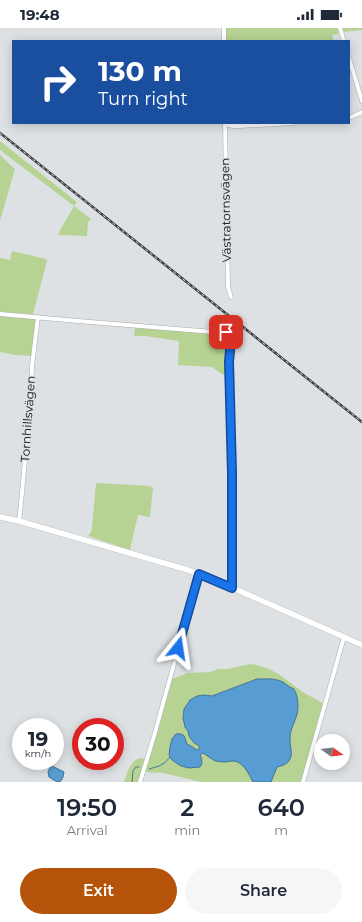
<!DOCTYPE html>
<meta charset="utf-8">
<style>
body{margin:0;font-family:Montserrat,sans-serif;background:#f6f6f7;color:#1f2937;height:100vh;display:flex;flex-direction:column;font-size:15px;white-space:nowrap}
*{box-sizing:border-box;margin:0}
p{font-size:13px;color:#747a83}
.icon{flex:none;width:22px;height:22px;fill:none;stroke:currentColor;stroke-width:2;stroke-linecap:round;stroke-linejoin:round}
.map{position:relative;height:754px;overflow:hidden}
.drawer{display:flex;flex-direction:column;background:#fff;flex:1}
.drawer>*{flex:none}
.banner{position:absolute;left:12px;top:12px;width:338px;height:84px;border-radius:0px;box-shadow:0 2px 10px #0003;background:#1a4fa0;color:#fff;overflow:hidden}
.needle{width:26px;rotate:104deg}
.buttons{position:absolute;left:314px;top:706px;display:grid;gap:8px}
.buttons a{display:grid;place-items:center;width:36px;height:36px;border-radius:50%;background:#fff;box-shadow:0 2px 10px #0003;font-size:20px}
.speed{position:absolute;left:12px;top:690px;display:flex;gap:8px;font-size:20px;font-weight:700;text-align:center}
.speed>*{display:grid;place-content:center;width:52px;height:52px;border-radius:50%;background:#fff;box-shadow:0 2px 10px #0003;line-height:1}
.speed small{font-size:10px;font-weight:400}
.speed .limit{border:6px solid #d22;background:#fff;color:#111}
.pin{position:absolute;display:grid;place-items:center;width:34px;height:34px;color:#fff;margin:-17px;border-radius:8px;box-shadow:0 2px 6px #0006}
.me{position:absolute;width:44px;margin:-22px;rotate:15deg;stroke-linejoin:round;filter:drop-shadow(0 0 3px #0008)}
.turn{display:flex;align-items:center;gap:14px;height:84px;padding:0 20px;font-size:18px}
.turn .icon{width:52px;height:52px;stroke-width:2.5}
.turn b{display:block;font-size:28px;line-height:34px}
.eta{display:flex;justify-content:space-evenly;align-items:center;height:68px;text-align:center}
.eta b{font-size:24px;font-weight:600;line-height:28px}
.button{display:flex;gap:8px;margin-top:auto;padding:8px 20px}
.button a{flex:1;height:46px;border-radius:24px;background:#b45309;color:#fff;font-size:16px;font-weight:600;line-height:46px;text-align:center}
.button a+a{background:#f6f6f7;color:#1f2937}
.status{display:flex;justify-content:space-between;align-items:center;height:28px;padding:0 20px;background:#fff;direction:ltr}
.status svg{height:11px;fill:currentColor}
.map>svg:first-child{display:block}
.green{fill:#b7d393}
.water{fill:#579dd3;stroke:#427399}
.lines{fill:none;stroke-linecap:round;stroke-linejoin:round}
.stream{stroke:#427399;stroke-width:1}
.street-casing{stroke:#aaadb0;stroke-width:5}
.secondary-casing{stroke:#aaadb0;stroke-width:6}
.street{stroke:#fff;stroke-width:4}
.secondary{stroke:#fff;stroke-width:5.5}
.rail-casing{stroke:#3b3d3e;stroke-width:2.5}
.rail{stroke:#dee1e4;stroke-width:1;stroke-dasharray:3;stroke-linecap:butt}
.route-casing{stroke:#114b97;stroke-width:10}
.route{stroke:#1a73e8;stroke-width:7}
.labels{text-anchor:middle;stroke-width:3;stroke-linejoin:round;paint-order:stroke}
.street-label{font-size:12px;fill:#101112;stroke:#dee1e4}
</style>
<div class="status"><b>19:48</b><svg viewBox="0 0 49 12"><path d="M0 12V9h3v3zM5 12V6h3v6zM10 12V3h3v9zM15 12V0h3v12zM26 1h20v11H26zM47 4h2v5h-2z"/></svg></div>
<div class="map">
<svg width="362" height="754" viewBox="0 0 362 754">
<rect width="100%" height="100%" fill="#dee1e4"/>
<path class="green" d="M225 0H337L339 6 332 7 334 13H226Z
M342 0H362V2L343 4Z
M0 113 77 174 74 178 91 191 88 194 87 208 59 207V204L74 178 0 122Z
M0 127 15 141 0 193Z
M12 223 46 231 47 233 33 286 0 284V230L10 232Z
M0 287 35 291V299L32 328 15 327 0 324Z
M135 299 224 306 227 309 228 348 222 346 212 339 178 337 179 313 145 308H134Z
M96 455 150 458 153 460 150 489 138 487 130 522 88 508 91 504 92 500Z
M251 636C276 640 286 653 306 666 312 669 317 672 323 675L301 754H201L163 745C157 744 151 746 145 743L159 699 172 651 188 645 210 644 218 641H227Z
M140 730 146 731 141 747 139 749 138 754H124C127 746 130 732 140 730Z"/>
<path class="water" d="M257 651C266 651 275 650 283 654 287 657 289 659 294 661 297 666 298 673 298 679 298 692 289 699 290 713 290 720 294 727 288 734 285 737 281 738 277 739L271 754H253C249 746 243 734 234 733 230 733 227 734 224 734 221 734 218 733 215 733L203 725 200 727C202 731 203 735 200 739L189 740 181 738 172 732 169 727 170 719 172 711 176 706C186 705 184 709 187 716L191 718 197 722 200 720 198 717 194 715 189 708 188 703 185 699 183 690 184 681 190 672 197 668 204 667 212 668Z
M52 738 64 744 63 749 61 753 57 754 49 749 48 744 50 739Z"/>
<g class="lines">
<path class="stream" d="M149 741C159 738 163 738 170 729
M132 754 133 743 136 739H139"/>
<g class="street-casing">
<path id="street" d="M224 0V13
M340 0 344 13
M349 30 362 73
M349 90 362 84
M225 95 228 259 231 269
M225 96 233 98H239L293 95
M0 286 78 293 226 305C232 313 230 324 229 333L232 445 233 560
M19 493 21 475 31 369 32 338 38 289
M140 754 154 708 199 546
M303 754 344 609"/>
</g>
<g class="secondary-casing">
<path id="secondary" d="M0 489 19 493 188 542 233 560 362 617"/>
</g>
<use href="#street" class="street"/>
<use href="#secondary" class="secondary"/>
<g class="rail-casing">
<path id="rail" d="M0 105 362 394"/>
</g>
<use href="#rail" class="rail"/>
</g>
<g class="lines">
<g class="route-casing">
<path id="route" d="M178 620 199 546 232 560V445L229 333C230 324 232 312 226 304"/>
</g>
<use href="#route" class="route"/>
</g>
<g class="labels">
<g class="street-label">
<text transform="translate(226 182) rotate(-91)" y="4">Västratornsvägen</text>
<text transform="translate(28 391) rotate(-86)" y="4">Tornhillsvägen</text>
</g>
</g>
</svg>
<div class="buttons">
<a><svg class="needle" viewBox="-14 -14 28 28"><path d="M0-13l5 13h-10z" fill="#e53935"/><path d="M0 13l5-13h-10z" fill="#747a83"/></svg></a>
</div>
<div class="speed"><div>19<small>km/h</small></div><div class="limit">30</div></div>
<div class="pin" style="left:226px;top:304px;background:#d93025"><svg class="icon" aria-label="arrive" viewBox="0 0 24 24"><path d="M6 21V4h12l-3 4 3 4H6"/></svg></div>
<svg class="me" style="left:178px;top:620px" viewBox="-20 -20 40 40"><path d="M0-17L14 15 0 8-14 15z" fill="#1a73e8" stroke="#fff" stroke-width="4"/></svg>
<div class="banner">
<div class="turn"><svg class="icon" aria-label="right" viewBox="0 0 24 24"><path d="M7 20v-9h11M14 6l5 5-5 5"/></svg><div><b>130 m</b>Turn right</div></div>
</div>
</div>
<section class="drawer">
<div class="eta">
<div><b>19:50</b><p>Arrival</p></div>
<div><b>2</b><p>min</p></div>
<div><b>640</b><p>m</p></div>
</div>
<div class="button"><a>Exit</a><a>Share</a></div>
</section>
